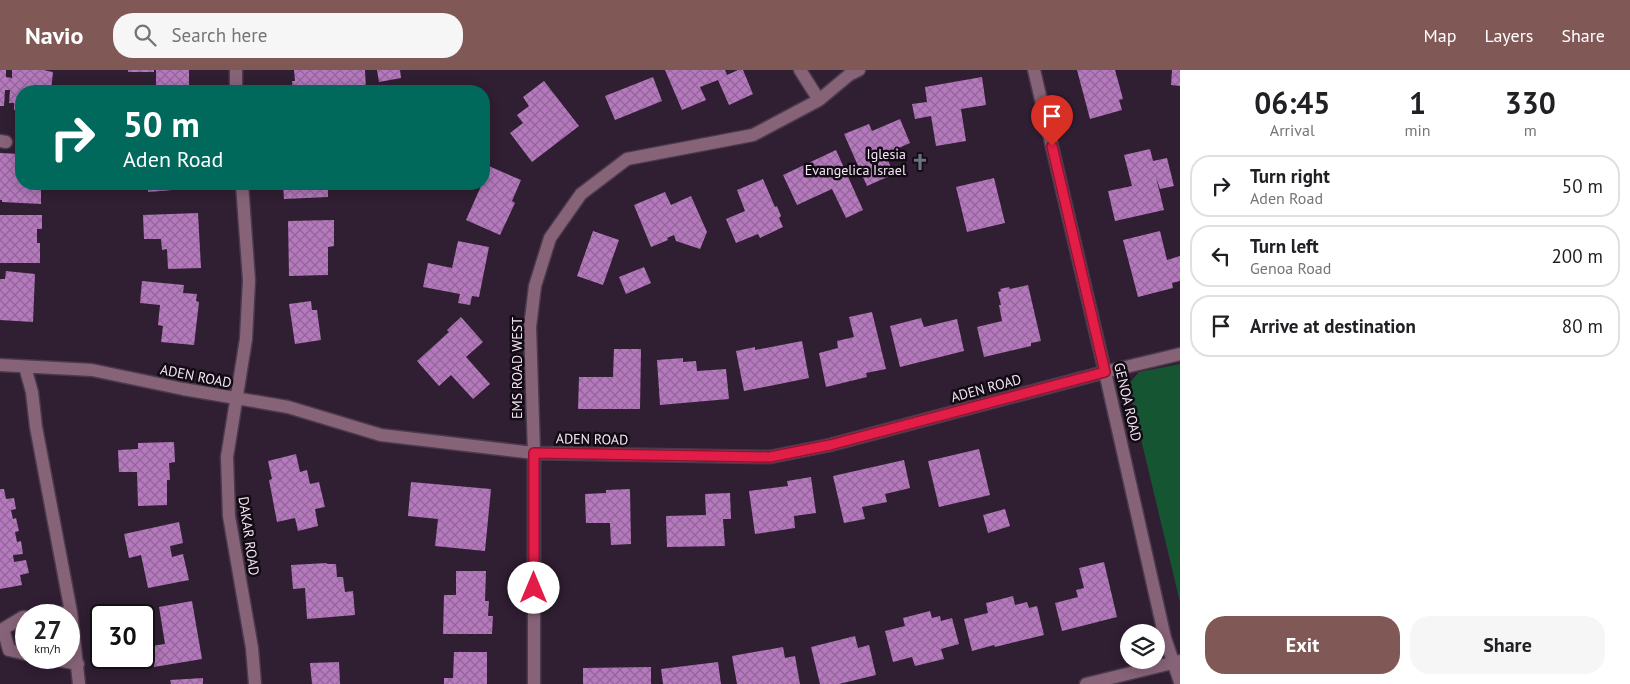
<!DOCTYPE html>
<style>
body{margin:0;font-family:"PT Sans",sans-serif;background:#f6f6f6;color:#202124;height:100vh;display:flex;flex-direction:column;font-size:19px;white-space:nowrap}
*{box-sizing:border-box;margin:0}
p{font-size:16px;color:#757577}
.icon{flex:none;width:28px;height:28px;fill:none;stroke:currentColor;stroke-width:2;stroke-linecap:round;stroke-linejoin:round}
.map{position:relative;flex:1;overflow:hidden}
.panel{display:flex;flex-direction:column;background:#fff;width:450px}
.panel>*{flex:none}
.top-card{position:absolute;left:15px;top:15px;width:475px;height:105px;border-radius:20px;box-shadow:0 2px 12px #0003;background:#00695c;color:#fff;overflow:hidden}
.fabs{position:absolute;left:1120px;top:554px;display:grid;gap:10px}
.fabs a{display:grid;place-items:center;width:45px;height:45px;border-radius:50%;background:#fff;box-shadow:0 2px 12px #0003;font-size:25px}
.speed{position:absolute;left:15px;top:534px;display:flex;gap:10px;font-size:25px;font-weight:700;text-align:center}
.speed>*{display:grid;place-content:center;width:65px;height:65px;border-radius:50%;background:#fff;box-shadow:0 2px 12px #0003;line-height:1}
.speed small{font-size:12px;font-weight:400}
.speed .limit{border:2px solid #111;border-radius:8px;background:#fff;color:#111}
.pin{position:absolute;display:grid;place-items:center;width:42px;height:42px;color:#fff;margin:-51px -21px;border-radius:50% 50% 50% 0;rotate:-45deg;box-shadow:0 0 5px #0007}
.pin .icon{rotate:45deg}
.me{position:absolute;width:55px;margin:-28px;rotate:0deg;stroke-linejoin:round;filter:drop-shadow(0 0 4px #0008)}
.turn{display:flex;align-items:center;gap:18px;height:105px;padding:0 25px;font-size:22px}
.turn .icon{width:65px;height:65px;stroke-width:2.5}
.turn b{display:block;font-size:35px;line-height:42px}
.eta{display:flex;justify-content:space-evenly;align-items:center;height:85px;text-align:center}
.eta b{font-size:30px;font-weight:700;line-height:35px}
.action{display:flex;gap:10px;margin-top:auto;padding:10px 25px}
.action a{flex:1;height:58px;border-radius:20px;background:#805856;color:#fff;font-size:20px;font-weight:700;line-height:58px;text-align:center}
.action a+a{background:#f6f6f6;color:#202124}
ul{padding:0;list-style:none}
li{display:flex;align-items:center;gap:15px;height:62px;margin:0 10px 8px;padding:0 15px;border:2px solid #e0e0e0;border-radius:20px}
li div{flex:1}
li b{display:block;font-size:19px}
li em{font-style:normal}
header{display:flex;align-items:center;gap:30px;box-sizing:border-box;height:70px;padding:0 25px;background:#805856;color:#fff}
header strong{font-size:24px}
nav{display:flex;gap:28px;margin-inline-start:auto;font-size:18px}
.search{width:350px;height:45px;background:#f6f6f6;display:flex;align-items:center;gap:12px;box-sizing:border-box;padding:0 18px;border-radius:20px;color:#757577;font-size:19px}
main{display:flex;flex:1;min-height:0}
.map>svg:first-child{display:block}
.park{fill:#165531}
.building{fill:url(#building-cross-hatch)}
.lines{fill:none;stroke-linecap:round;stroke-linejoin:round}
.minor-casing{stroke:#4b3a4d;stroke-width:15}
.minor{stroke:#876378;stroke-width:12}
.route-casing{stroke:#92132f;stroke-width:12}
.route{stroke:#e11d48;stroke-width:9}
.labels{text-anchor:middle;stroke-width:5;stroke-linejoin:round;paint-order:stroke}
.poi-label{font-size:14px;fill:#f3e6f4;stroke:#130b14;text-anchor:end}
.street-label{font-size:14px;fill:#f3e6f4;stroke:#130b14}
</style>
<header>
<strong>Navio</strong>
<div class="search"><svg class="icon" aria-label="search" viewBox="0 0 24 24"><circle cx="10" cy="10" r="6"/><path d="M15 15l6 6"/></svg>Search here</div>
<nav><a>Map</a><a>Layers</a><a>Share</a></nav>
</header>
<main>
<div class="map">
<svg width="1180" height="614" viewBox="0 0 1180 614">
<defs>
<pattern id="building-cross-hatch" width="8" height="8" patternUnits="userSpaceOnUse" patternTransform="scale(1.25)"><rect width="8" height="8" fill="#b678be"/><path d="M0 0l8 8M0 8l8-8" fill="none" stroke="#906695"/></pattern>
</defs>
<rect width="100%" height="100%" fill="#301e32"/>
<path class="park" d="M1180 294V532L1128 315 1139 302Z"/>
<path class="building" d="M0 0H6V7L12 8V0H43L53 2 51 21H21V40H14V33H9L10 20H5L4 36H0Z
M128 0H154V2H128Z
M156 0H189V21H156Z
M294 0H365L366 21H293L292 11H295Z
M377 0H400L401 8 379 12Z
M665 0H725L727 5 738 0H743L753 24 729 35 718 10 700 17 706 30 682 40Z
M1077 0H1115L1123 29 1119 30 1122 40 1090 49Z
M1172 0H1180V16L1171 15Z
M653 7 662 31 615 50 605 26Z
M982 7 986 35 961 39 966 71 936 76 931 46 915 49 912 34 927 32 925 17Z
M544 11 579 56 532 92 510 63 523 53 517 45 529 36 523 27Z
M900 49 910 73 885 84 894 104 867 116 844 64 869 54 872 61Z
M1150 79 1153 91 1167 88 1174 116 1160 119 1156 107 1164 140 1115 151 1108 121 1132 116 1124 85Z
M836 80 863 140 846 148 832 119 797 135 783 105Z
M0 83 21 84V114H41V134L2 132V130H0Z
M484 94 521 110 512 131 515 133 500 165 466 150 481 116 475 114H484Z
M994 108 1005 153 967 162 956 117Z
M763 109 775 137 777 136 781 146 779 148 783 157 760 168 758 164 736 173 726 149 745 141 737 120Z
M148 114H198V118L148 122Z
M283 114H328V127L284 129Z
M665 122 671 135 691 126 707 162 700 179 676 171 674 165 667 168 668 170 651 177 634 135Z
M198 143 201 198 168 199 167 179 162 180 161 169H144L143 145Z
M0 145H42V159H37V173H40V193H0Z
M334 150V176L328 177V205L289 206 288 151Z
M593 161 619 170 603 215 577 206Z
M1160 161 1167 190 1180 186V211L1172 213 1173 218 1138 227 1123 170Z
M458 171 489 177 479 227 472 226 470 235 458 233 460 224 423 217 428 193 452 198Z
M644 197 651 213 626 224 619 207Z
M6 201 35 204 33 252 0 250V209H5Z
M142 211 184 215 183 223 197 224 196 231 199 232 194 275 161 272 163 256 158 255 160 235 140 233Z
M1028 215 1041 271 1031 273V276L984 287 977 257 1002 251 999 235H1001L998 222 1001 221 1000 219 1009 217 1010 219Z
M311 231 312 240H317L321 270 295 274 289 234Z
M872 242 886 299 866 303 867 307 826 317 819 283 838 278 837 271 854 267 849 247Z
M461 247 483 272 466 287 490 314 473 329 451 305 439 316 417 291 449 262 447 260Z
M921 248 924 257 957 249 964 281 900 297 890 256Z
M802 271 809 308 744 321 736 281 755 277V280Z
M614 279H641L640 339H578L579 307H613Z
M683 288V292L696 291 697 301 726 299 729 329 660 335 657 290Z
M174 372 175 392 169 393 170 410H167V435L138 436 137 402H119L118 380 138 379V373Z
M979 379 990 425 939 437 928 391Z
M296 384 300 402 307 400 310 414 319 412 325 437 315 439 318 456 298 461 295 448 277 452 269 410 272 409 268 391Z
M904 390 910 418 885 424 887 432 862 437 865 449 844 453 833 406Z
M811 407 816 443 794 446 795 458 755 464 749 421 788 416 787 411Z
M411 412 491 419 485 481 435 476 438 449 408 446Z
M0 419H4L6 429 14 428 16 439 11 440 13 449 16 448 19 461 15 462 17 472 21 471 23 484 13 485 14 492 26 490 29 503 20 505 22 515 0 519Z
M630 419 631 474 611 475 610 453H586L585 424 606 423V420Z
M730 423 731 449H723L725 476 667 477 666 446 706 445 705 424Z
M1005 439 1010 456 988 463 983 445Z
M179 452 183 473 170 476 172 487 183 484 189 510 148 518 141 485 129 488 124 464Z
M1104 492 1117 547 1062 561 1055 533 1078 527 1076 520 1084 518 1079 498Z
M327 493V494H336L337 507H343L345 522 353 521 355 545 307 549 305 518 293 519 291 495Z
M456 501H486L485 531H489L488 546H493L492 564H443L444 525H456Z
M1013 526 1015 535 1027 532 1029 538 1037 536 1044 565 995 577 994 575 972 581 964 549 988 543 986 533Z
M192 531 202 589 154 597 151 576 165 574 159 537Z
M930 541 932 548 940 546 941 551 952 548 959 574 941 579 944 589 915 596 912 587 893 592 885 561 905 556 903 548Z
M855 566 858 578 869 575 876 605 839 614H820L811 577Z
M783 577 785 588 795 586 800 614H737L732 586Z
M454 582H487V614H444V608H453Z
M339 592 340 614H312L310 593Z
M718 592 721 614H663L661 599Z
M651 597V614H583V598Z
M203 608V614H171L170 610Z"/>
<g class="lines">
<g class="minor-casing">
<path id="minor" d="M236 0V21
M800 0 819 30
M1034 0 1105 302 1165 568 1180 612
M0 71 6 72
M242 114 249 210 246 269 227 387 229 446 252 578 255 614
M0 295 92 300 183 319 288 337 381 365 534 383 770 387 830 375 1105 302 1180 284
M25 297 32 322 36 357 71 542 79 614
M45 545 71 542
M26 547H23L3 559 9 580 26 584
M47 588 78 594
M534 614V383L530 257 535 216 550 168 581 124 627 89 753 65 819 30 849 5 859 0
M1086 614 1180 591"/>
</g>
<use href="#minor" class="minor"/>
</g>
<g class="lines">
<g class="route-casing">
<path id="route" d="M534 518V383L770 387 830 375 1105 302 1052 76"/>
</g>
<use href="#route" class="route"/>
</g>
<defs>
<g id="church-bare" transform="scale(1.35)"><path d="M-1.2-6h2.4v3.5h3.3v2.4h-3.3V6h-2.4V-.1h-3.3v-2.4h3.3Z" fill="#6b7280" stroke="#130b14" stroke-width="2.5" paint-order="stroke"/></g>
</defs>
<g fill-rule="evenodd">
<use href="#church-bare" x="920" y="92"/>
</g>
<g class="labels">
<g class="poi-label">
<text x="906" y="89">Iglesia<tspan x="906" dy="16">Evangelica Israel</tspan></text>
</g>
<g class="street-label">
<text transform="translate(517 298) rotate(-90)" y="5">EMS ROAD WEST</text>
<text transform="translate(196 306) rotate(11)" y="5">ADEN ROAD</text>
<text transform="translate(986 318) rotate(-15)" y="5">ADEN ROAD</text>
<text transform="translate(1128 332) rotate(77)" y="5">GENOA ROAD</text>
<text transform="translate(592 369) rotate(1)" y="5">ADEN ROAD</text>
<text transform="translate(249 466) rotate(82)" y="5">DAKAR ROAD</text>
</g>
</g>
</svg>
<div class="fabs">
<a><svg class="icon" aria-label="layers" viewBox="0 0 24 24"><path d="M12 4l9 5-9 5-9-5zM3 14l9 5 9-5"/></svg></a>
</div>
<div class="speed"><div>27<small>km/h</small></div><div class="limit">30</div></div>
<div class="pin" style="left:1052px;top:76px;background:#d93025"><svg class="icon" aria-label="arrive" viewBox="0 0 24 24"><path d="M6 21V4h12l-3 4 3 4H6"/></svg></div>
<svg class="me" style="left:534px;top:518px" viewBox="-20 -20 40 40"><circle r="19" fill="#fff"/><path d="M0-13L10 11 0 6-10 11z" fill="#e11d48"/></svg>
<div class="top-card">
<div class="turn"><svg class="icon" aria-label="right" viewBox="0 0 24 24"><path d="M7 20v-9h11M14 6l5 5-5 5"/></svg><div><b>50 m</b>Aden Road</div></div>
</div>
</div>
<section class="panel">
<div class="eta">
<div><b>06:45</b><p>Arrival</p></div>
<div><b>1</b><p>min</p></div>
<div><b>330</b><p>m</p></div>
</div>
<ul>
<li><svg class="icon" aria-label="right" viewBox="0 0 24 24"><path d="M7 20v-9h11M14 6l5 5-5 5"/></svg><div><b>Turn right</b><p>Aden Road</p></div><em>50 m</em></li>
<li><svg class="icon" aria-label="left" viewBox="0 0 24 24"><path d="M17 20v-9H6M10 6l-5 5 5 5"/></svg><div><b>Turn left</b><p>Genoa Road</p></div><em>200 m</em></li>
<li><svg class="icon" aria-label="arrive" viewBox="0 0 24 24"><path d="M6 21V4h12l-3 4 3 4H6"/></svg><div><b>Arrive at destination</b></div><em>80 m</em></li>
</ul>
<div class="action"><a>Exit</a><a>Share</a></div>
</section>
</main>
